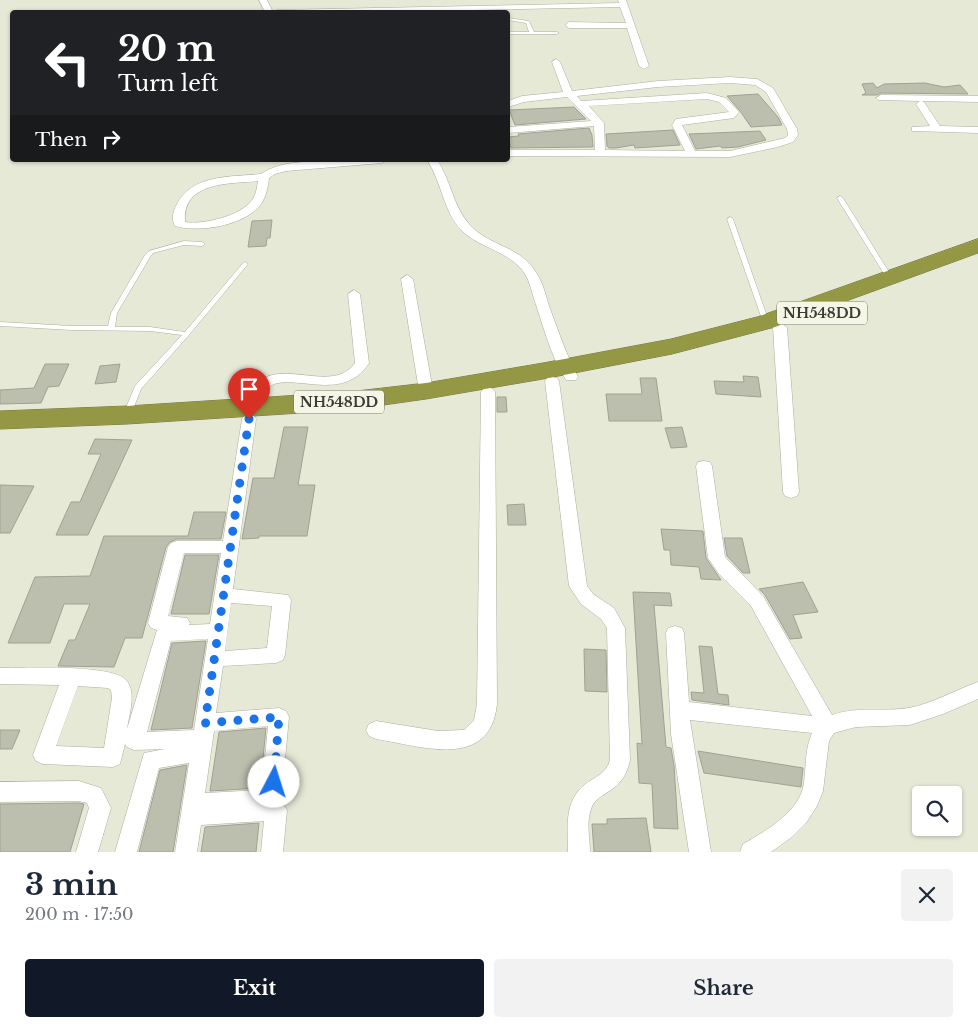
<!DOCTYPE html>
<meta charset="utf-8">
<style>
body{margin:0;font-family:"Libre Baskerville",serif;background:#f2f2f3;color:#1f2937;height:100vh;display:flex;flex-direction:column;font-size:19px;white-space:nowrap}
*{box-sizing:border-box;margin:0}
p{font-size:16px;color:#747a83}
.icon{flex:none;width:28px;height:28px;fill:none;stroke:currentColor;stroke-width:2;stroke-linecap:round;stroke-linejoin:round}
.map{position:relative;height:852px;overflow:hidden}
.side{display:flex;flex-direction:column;background:#fff;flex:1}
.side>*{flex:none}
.top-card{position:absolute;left:10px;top:10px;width:500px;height:152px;border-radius:5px;box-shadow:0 1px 4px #0004;background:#202124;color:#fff;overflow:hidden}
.controls{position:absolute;left:912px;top:786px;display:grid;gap:10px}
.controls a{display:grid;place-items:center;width:50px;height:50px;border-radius:5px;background:#fff;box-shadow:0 1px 4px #0004;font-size:25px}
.pin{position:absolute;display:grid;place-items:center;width:42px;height:42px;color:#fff;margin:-51px -21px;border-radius:50% 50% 50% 0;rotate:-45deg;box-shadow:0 0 5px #0007}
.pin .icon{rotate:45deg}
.me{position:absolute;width:55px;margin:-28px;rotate:5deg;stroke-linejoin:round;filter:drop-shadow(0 0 4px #0008)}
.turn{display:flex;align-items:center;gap:18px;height:105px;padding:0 25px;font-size:22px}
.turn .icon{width:65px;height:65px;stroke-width:2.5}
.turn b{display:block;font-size:35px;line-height:42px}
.then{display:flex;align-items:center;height:48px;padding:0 25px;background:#0003;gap:10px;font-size:19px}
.round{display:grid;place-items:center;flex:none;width:52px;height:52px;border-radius:5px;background:#f2f2f3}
.summary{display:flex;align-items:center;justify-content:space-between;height:85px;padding:0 25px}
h1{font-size:30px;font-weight:700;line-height:38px}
.button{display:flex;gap:10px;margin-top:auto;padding:10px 25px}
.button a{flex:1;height:58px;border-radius:5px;background:#111827;color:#fff;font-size:20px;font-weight:700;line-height:58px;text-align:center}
.button a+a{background:#f2f2f3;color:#1f2937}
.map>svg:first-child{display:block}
.building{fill:#bdbfae;stroke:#a0a191}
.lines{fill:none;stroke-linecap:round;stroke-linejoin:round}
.lane-casing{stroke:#acad9d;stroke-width:1}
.street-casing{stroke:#acad9d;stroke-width:1}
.highway-casing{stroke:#75783f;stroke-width:1}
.lane{fill:#fff;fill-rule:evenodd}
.street{fill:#fff;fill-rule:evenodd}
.highway{fill:#949844;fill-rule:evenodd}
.route{stroke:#1a73e8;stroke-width:9;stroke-dasharray:0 16.2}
.labels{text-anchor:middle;stroke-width:5;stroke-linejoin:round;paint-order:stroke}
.shield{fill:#f5f6e5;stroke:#73746a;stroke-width:1}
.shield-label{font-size:14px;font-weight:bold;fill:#3b3c35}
</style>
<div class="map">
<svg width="978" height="852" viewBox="0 0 978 852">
<rect width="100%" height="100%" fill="#e7e9d7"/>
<path class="building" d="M873 83 877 88 884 84 925 83 944 87 960 85 968 94 881 93 877 95H862L866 93 862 84Z
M758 94 778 117 782 125 751 127 740 111 727 96Z
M574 107 586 119 515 125 509 110Z
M589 128 592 135 593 147 511 148 508 137 519 136 518 134Z
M673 130 680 145 635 148 634 145 616 148H609L607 146 606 134Z
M760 131 766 140 738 147 722 148 720 146 696 149 689 134Z
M272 220 270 238H267L266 246 248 247 252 221Z
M45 364H69L59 386 48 387 41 403 0 404V390L34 388Z
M120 364 116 382 95 384 100 366Z
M743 376 758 377 761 397 716 394 714 381 744 382Z
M640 378H656L662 421H609L606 394H642Z
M497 397H506L507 412H497Z
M284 427H308L298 485H315L307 536H259V538L242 539 253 478H274Z
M682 427 687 447 671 448 665 428Z
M95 439 132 440 88 535H56L71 502H80L101 454H88Z
M0 485 34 486 10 533H0Z
M524 504 526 525H508L507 505Z
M194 512H226L221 539H177L170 542 166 547 142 638H125L114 667 58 666 69 640H75L90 604H64L50 643H8L35 577 90 576 104 536H188Z
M661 529 703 531 706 558 721 580 701 579 699 567 671 565 670 550H664Z
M724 538H742L750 573H743L727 556Z
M185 555H219L209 614H171Z
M803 582 818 612 793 615 802 638 790 639 765 595 759 589Z
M633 592 670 593 672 606 654 605 666 747 671 748 674 765 678 829 654 828 652 784 639 783 637 743 642 744Z
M206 641 192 728 151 730 172 643Z
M699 646 712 647 718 694 728 695 729 705 692 700 691 692 704 693Z
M584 649 606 650 607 692 585 691Z
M266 728 260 788 210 791 219 732Z
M0 730H20L12 749H0Z
M698 751 803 768 801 787 704 773Z
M187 765 173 852H139L160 770Z
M79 803 84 804 70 852H0V804Z
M646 818 651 852H594L592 824H607V819Z
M259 823 256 852H201L205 827Z"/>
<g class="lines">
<g class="lane-casing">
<path id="lane" d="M508 18 529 21 534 32H557L559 33 557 34H508V32H529L526 23 508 20Z
M840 196 843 198 892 277 891 278H887L886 277 837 198Z
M730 217 733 219 769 322 768 323H764L763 322 727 219Z
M184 241 202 242 205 244 202 246 184 245 153 253 150 257 117 313 115 327H150L185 332 243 263 245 262 248 264 189 335 141 389 130 417H127L123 415 135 386 182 335 150 331 72 330 0 326V322L72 326H108L111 313 145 255 149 251Z"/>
</g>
<g class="street-casing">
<path id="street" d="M259 0H267L273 12 277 10 619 3 618 0H626L649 66 644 69 639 66 627 28H569L565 25 569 22 626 23 620 7 373 12H265Z
M556 59 560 62 572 91 658 81 730 77 757 79 773 88 797 129 798 135 793 142 778 147 730 157 508 156V150H595L594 126 508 133V127L591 121 567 97 524 102 508 107V101L522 96 563 92 552 62ZM730 83 755 85 766 92 787 129 788 135 785 138 730 151H695L682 125 734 118 739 112 726 98 707 93 581 101 577 96 658 87ZM707 99 719 102 729 112 676 119 672 125 685 151 605 150 604 123 589 106Z
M881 95 978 96V102L922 101 924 102 940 126 978 127V133L912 131V127L930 126 916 104 920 101 878 100 876 98Z
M344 160H387L382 163 286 171 275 174 269 178C268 187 266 197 261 204 245 226 199 233 175 226 171 219 173 211 177 204 192 174 232 177 261 174 282 159 318 162 344 160ZM258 181C257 187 256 195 252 200 241 216 203 225 185 222 182 181 230 184 258 181Z
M427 160H437C451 180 453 207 470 225 490 247 520 245 537 274 543 283 546 296 549 306 558 330 566 354 578 377L576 380H566C551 357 544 328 535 302 532 293 530 282 525 274 510 251 481 249 462 231 443 212 442 182 427 160Z
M407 275 413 279 433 391 431 394H421L419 391 401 279Z
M354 290 360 294 369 363C341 407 286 367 265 390 259 396 259 405 255 411H245L243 408C262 340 328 401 355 363L348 294Z
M780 323 787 327 799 492 797 496 791 498 785 496 783 492 773 327Z
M552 377 557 378 559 381 587 586 593 594 614 608 625 628 630 760C623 795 597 790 591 809 586 823 590 839 590 852H568C568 831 564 806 580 789 590 778 606 776 610 760L607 628 601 619 581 604 569 586 545 381 547 378Z
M488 387 493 389 495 392 497 704C490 771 421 746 376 739L369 736 366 730 369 724 376 721 438 731 464 730 474 720 477 704 481 392 483 389Z
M249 414 254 416 256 419 233 589 288 595 291 600 285 655 283 660 276 663 223 666 216 713 279 708 286 711 289 717 281 802 287 810 283 852H261L264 821 201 825 197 852H175L189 763 159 768 137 852H115L144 753 165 749 134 750 127 747 125 744 120 764 113 767 43 764 36 761 33 755 59 685 0 684V668C24 668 112 664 126 680 137 692 129 715 127 729L157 630 151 628 148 623 168 547 171 543 177 541H223L242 419 244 416ZM184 553H221L210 624 189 625 190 623 187 618 168 616ZM231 603 272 606 267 648 225 651ZM208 639 194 730 147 732 171 641ZM78 686 108 688 111 690 112 698 104 748 56 746ZM268 726 262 790 205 793 214 731Z
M704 461 710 462 712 466 725 557 763 596 832 715C858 706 883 712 909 708 934 703 955 690 978 682V699L943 714 910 725 856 727 834 733 829 741 823 791 817 806 806 823 792 837 771 852H740L743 844C767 830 800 812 804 783 806 766 805 749 812 733L690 720 711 852H689L671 734 666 633 668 628 675 626 682 628 684 633 689 702 812 716 751 606 719 574 708 558 696 466 698 462Z
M79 781 101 788 111 808 98 852H76L89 808 87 803 79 801 0 802V782Z"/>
</g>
<g class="highway-casing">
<path id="highway" d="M978 239V253L775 327 672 354 543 379 426 399 348 410 127 424 0 429V411L127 406 348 392 426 383 543 363 671 339 757 317Z"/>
</g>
<use href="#lane" class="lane"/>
<use href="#street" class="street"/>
<use href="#highway" class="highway"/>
</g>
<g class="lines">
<path class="route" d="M249 419 205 723 279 717 274 782"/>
</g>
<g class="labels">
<g class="shield">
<rect x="777" y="301.5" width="90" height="23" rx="4"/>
<rect x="294" y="390.5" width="90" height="23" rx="4"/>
</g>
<g class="shield-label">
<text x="822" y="318">NH548DD</text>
<text x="339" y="407">NH548DD</text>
</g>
</g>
</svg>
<div class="controls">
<a><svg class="icon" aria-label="search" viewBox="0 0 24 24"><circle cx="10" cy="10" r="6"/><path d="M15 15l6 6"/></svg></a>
</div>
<div class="pin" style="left:249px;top:419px;background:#d93025"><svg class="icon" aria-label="arrive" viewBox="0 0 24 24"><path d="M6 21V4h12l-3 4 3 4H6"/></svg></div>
<svg class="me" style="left:274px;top:782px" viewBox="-20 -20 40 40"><circle r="19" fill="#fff"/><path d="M0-13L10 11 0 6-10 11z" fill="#1a73e8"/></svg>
<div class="top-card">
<div class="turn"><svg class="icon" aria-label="left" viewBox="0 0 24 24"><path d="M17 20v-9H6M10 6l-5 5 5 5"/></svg><div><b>20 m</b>Turn left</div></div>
<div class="then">Then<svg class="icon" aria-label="right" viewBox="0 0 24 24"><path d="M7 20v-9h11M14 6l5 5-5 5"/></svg></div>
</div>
</div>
<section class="side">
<div class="summary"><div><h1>3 min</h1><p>200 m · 17:50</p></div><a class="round"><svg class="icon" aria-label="close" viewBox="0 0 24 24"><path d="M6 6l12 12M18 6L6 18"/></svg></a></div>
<div class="button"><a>Exit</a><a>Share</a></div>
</section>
